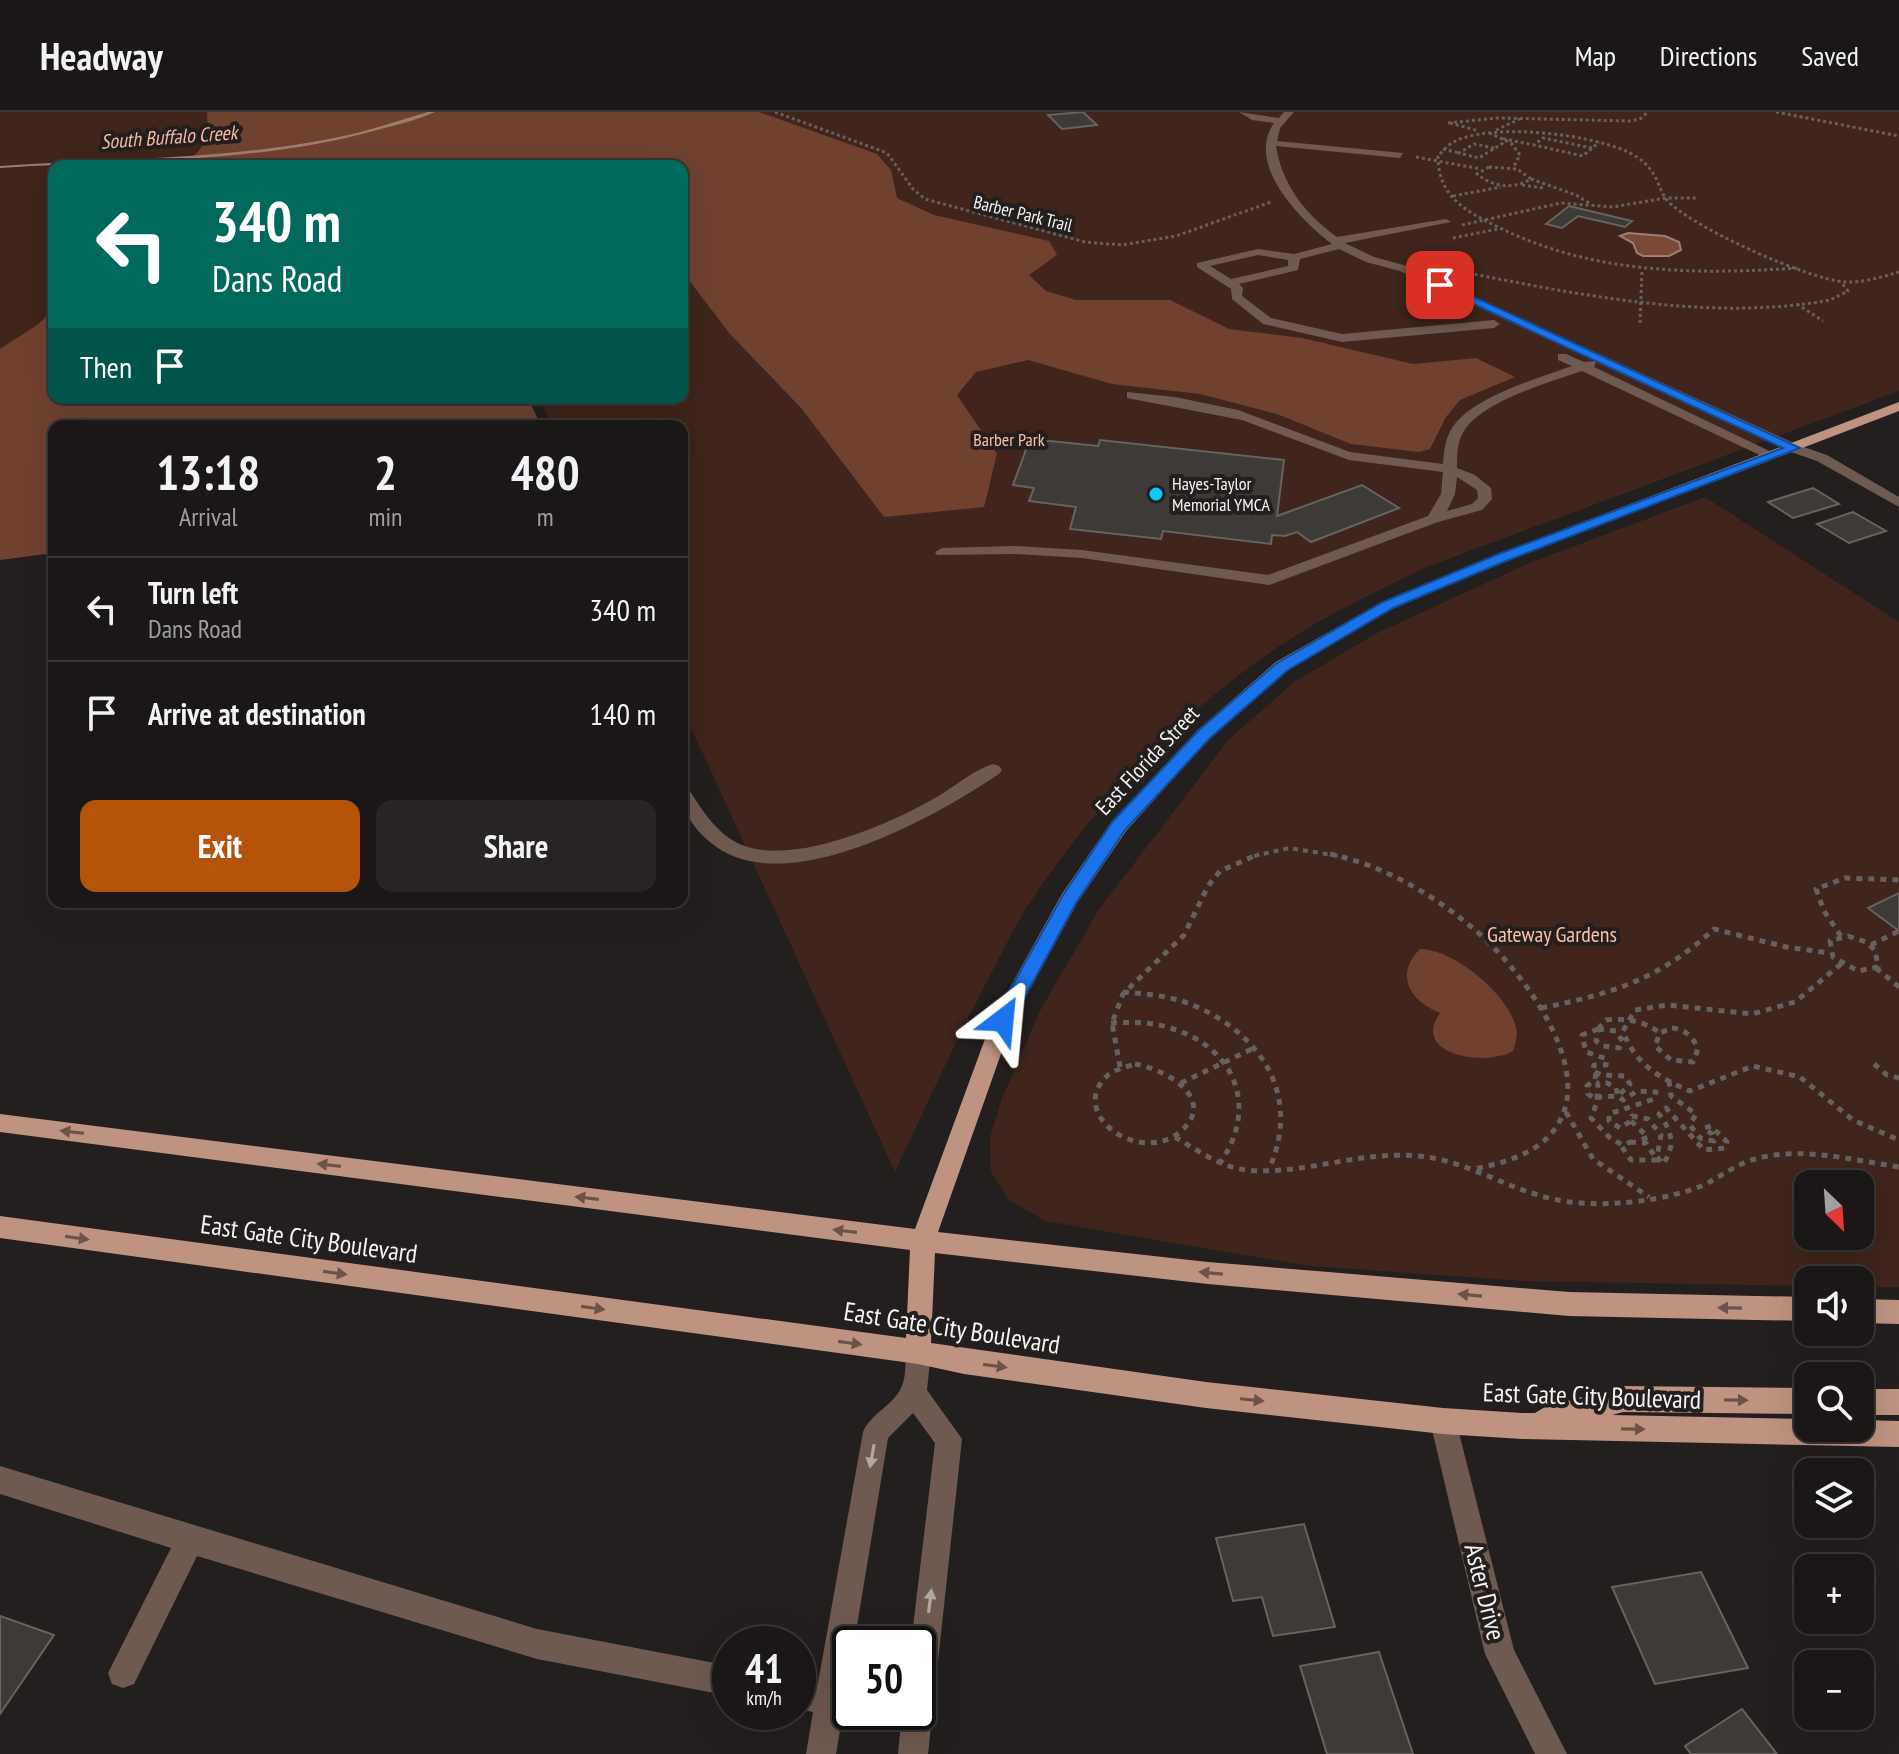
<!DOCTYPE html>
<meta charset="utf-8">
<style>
body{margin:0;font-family:"PT Sans Narrow",sans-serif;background:#272423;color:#f1f3f6;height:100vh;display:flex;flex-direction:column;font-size:30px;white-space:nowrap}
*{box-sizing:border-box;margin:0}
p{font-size:26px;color:#9f9fa1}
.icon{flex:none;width:44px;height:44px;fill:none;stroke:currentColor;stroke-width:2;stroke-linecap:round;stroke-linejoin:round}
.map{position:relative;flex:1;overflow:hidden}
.drawer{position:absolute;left:48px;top:308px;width:640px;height:488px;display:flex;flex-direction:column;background:#1a1716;border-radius:16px;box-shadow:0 8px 32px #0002,0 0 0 2px #383635}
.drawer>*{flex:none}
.guide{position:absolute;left:48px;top:48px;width:640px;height:244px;border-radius:16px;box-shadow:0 8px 32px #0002,0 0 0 2px #383635;background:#00695c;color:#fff;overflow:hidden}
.needle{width:52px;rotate:155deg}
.controls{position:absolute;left:1794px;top:1058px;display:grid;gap:16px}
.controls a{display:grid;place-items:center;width:80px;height:80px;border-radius:16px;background:#1a1716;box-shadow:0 8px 32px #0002,0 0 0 2px #383635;font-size:40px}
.speed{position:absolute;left:712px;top:1514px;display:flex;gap:16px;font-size:40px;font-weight:700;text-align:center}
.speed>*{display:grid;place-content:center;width:104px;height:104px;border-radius:50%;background:#1a1716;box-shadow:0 8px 32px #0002,0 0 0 2px #383635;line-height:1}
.speed small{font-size:20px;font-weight:400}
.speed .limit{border:4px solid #111;border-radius:12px;background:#fff;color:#111}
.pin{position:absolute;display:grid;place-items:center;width:68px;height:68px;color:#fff;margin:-34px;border-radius:16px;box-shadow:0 4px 12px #0006}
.me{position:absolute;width:88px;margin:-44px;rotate:29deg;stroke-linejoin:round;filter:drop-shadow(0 0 6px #0008)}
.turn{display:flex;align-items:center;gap:28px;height:168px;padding:0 32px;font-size:36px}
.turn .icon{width:104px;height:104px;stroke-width:2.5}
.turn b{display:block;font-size:56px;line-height:68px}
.then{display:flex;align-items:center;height:76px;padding:0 32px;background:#0003;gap:16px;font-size:30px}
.eta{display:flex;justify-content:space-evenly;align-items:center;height:136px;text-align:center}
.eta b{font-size:48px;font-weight:600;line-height:56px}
.button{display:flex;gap:16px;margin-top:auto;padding:16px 32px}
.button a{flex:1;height:92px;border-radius:16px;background:#b45309;color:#fff;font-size:32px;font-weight:600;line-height:92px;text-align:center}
.button a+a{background:#272423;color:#f1f3f6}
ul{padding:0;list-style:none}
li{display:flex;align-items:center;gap:24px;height:104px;padding:0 32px;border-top:2px solid #383635}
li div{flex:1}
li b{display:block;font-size:30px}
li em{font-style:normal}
header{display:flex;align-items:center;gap:48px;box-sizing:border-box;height:112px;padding:0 40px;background:#1a1716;border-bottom:2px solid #383635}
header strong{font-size:38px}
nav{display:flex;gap:44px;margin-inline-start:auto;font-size:28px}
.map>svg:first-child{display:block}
.green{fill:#3f251b;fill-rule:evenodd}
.forest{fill:#6f4230}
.water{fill:#784a38;stroke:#9e7d70;stroke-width:2}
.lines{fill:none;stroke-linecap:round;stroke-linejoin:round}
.stream{fill:#9e7d70;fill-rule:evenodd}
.building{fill:#3e3a38;stroke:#676361;stroke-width:2}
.path-far2{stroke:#646160;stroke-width:3;stroke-dasharray:3 3;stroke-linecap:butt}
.path-far1{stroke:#646160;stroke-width:4;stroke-dasharray:5 5;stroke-linecap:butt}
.path{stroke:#646160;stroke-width:5;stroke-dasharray:6 6;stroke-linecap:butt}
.minor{fill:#6f5a51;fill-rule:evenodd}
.major{fill:#bf9382;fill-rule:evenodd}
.oneway{fill:#69534b}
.oneway2{fill:#b3a7a2}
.route{fill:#1a73e8;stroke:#114b97;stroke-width:2}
.poi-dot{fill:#0dcafa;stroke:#231f1e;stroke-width:3}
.labels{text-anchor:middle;stroke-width:8;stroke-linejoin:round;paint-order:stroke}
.far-street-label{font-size:18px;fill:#f7f4f3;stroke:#231f1e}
.far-park-label{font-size:18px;fill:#fec0a7;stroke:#231f1e}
.far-poi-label{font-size:18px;fill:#f7f4f3;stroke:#231f1e;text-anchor:start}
.far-water-label{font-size:20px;font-style:italic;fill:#f9bba2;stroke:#231f1e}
.street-label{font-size:22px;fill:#f7f4f3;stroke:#231f1e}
.park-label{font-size:22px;fill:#fec0a7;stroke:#231f1e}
.near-street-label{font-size:26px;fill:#f7f4f3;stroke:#231f1e}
</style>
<header>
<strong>Headway</strong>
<nav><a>Map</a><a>Directions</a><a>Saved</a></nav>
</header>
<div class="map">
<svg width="1899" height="1642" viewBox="0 0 1899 1642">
<rect width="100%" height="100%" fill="#231f1e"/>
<path class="green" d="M0 0H207L208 27 186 54H54V197L37 213 0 237Z
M504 0H1899V279L1427 455C1376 479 1324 504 1278 535 1178 602 1093 695 1027 795 1014 815 1004 837 993 858 958 924 927 992 895 1060L682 596V314H552L540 286H682V54Z
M1705 385 1899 510V1175H1860V1168H1808V1174L1524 1169 1309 1154 1045 1109 1009 1088 991 1060 990 1025 1002 986 1041 897 1098 799 1228 628 1293 571 1375 522 1527 452ZM1808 1072H1860V1124H1808Z"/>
<path class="forest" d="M207 0H759L877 42 891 58 897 86 934 103 1049 129 1057 143 1029 163 1046 179 1076 188H1170L1229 217 1302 226 1413 252 1476 246 1515 265 1460 288 1446 305 1430 337 1419 340 1351 332 1277 302 1200 282 1112 272 1028 248 976 260 957 283 997 342 984 395 884 405 802 297 730 222 682 159V54H186L208 27Z
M54 197V286H528L541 314H54V441L0 448V237L37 213Z
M1420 837C1455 837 1512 885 1517 920 1517 926 1515 933 1513 939 1486 955 1410 943 1440 901 1410 889 1394 863 1420 837Z"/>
<path class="water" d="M1628 121 1665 124 1679 130 1681 138 1669 144H1643L1637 141 1633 131 1620 124Z"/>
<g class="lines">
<path class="stream" d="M428 0H435C417 8 396 13 377 18 256 52 124 48 0 56V54C111 46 225 48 334 26 366 20 397 9 428 0Z"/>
</g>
<path class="building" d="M1083 0 1097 13 1062 17 1048 3Z
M1569 94 1615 105 1632 109 1625 115 1578 104 1562 116 1546 112Z
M1030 327 1098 334 1100 328 1284 348 1277 404 1362 373 1399 396 1311 430 1297 420 1285 424 1272 423 1271 432 1163 419 1161 427 1070 417 1076 395 1029 389 1034 376 1013 373Z
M1813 376 1839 392 1793 406 1768 390Z
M1853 400 1886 419 1849 431 1817 412Z
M1899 781V819L1868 796Z
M1304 1412 1335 1515 1273 1524 1262 1485 1233 1489 1216 1426Z
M1701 1460 1748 1556 1655 1572 1612 1475Z
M0 1504 54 1523 0 1602Z
M1379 1540 1413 1642H1327L1300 1554Z
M1742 1597 1777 1642H1691L1685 1634Z"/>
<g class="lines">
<path class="path-far2" d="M775 0 887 41 913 77 925 87 1085 130 1123 133 1176 124 1271 90
M1776 0 1899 24
M1448 11 1497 6 1631 9 1640 7 1648 0
M1450 11 1479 19
M1496 18 1520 7
M1489 21 1511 31 1520 43 1513 56
M1494 36 1474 32 1459 41 1479 46 1503 31 1504 27 1534 33
M1592 36 1543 26 1534 33 1583 44 1599 30
M1443 37 1459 41
M1416 45 1481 57
M1489 55 1517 57 1531 67C1513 78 1493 75 1477 62Z
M1531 67 1576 83 1591 92
M1522 73 1544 76
M1453 84 1501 75
M1462 113 1561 91 1613 95 1666 86H1697
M1453 126 1498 117
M1797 156C1693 163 1591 162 1496 114 1463 98 1438 83 1438 44 1442 40 1447 34 1452 31 1487 9 1602 22 1637 45 1662 62 1656 80 1672 93 1700 118 1807 167 1845 170 1862 171 1882 165 1899 160
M1463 160C1580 183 1712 210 1830 188L1848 179 1841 170
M1797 192 1823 209
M1640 211 1642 158"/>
<path class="path-far1" d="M1254 744 1289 736 1339 744"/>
<path class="path" d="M1330 742C1383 753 1434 783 1475 818 1519 855 1595 953 1558 1012 1541 1041 1506 1050 1475 1057
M1841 824 1824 799 1816 777 1845 766 1899 768
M1848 824 1866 830 1875 838 1878 855 1858 859 1833 845 1830 829Z
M1871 833 1899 819
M1841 852 1795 890 1752 902 1668 893 1635 898 1623 919C1636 953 1658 965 1690 979L1753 954 1800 965 1853 1008 1899 1028
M1876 856 1899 875
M1123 880C1147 882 1173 884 1195 894 1264 924 1301 986 1269 1057
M1541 896C1612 882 1660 867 1714 817L1786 835 1830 841
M1111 911C1130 910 1149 910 1167 915 1234 933 1260 994 1220 1051
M1672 916C1685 917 1693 925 1698 937L1693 950 1671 948 1655 934 1660 921Z
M1598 917 1616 919 1623 930 1619 936 1603 934 1596 929Z
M1598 917 1582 923 1586 940 1607 947 1606 953H1594L1592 959 1602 963 1625 964 1630 972 1618 984 1623 988 1637 979 1656 980 1654 987 1609 1002V1009L1620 1016 1631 1009 1632 1004 1648 1007 1661 1023 1657 1045
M1598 917 1606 908C1626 906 1644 909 1660 921
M1135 952C1165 957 1219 987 1180 1020 1138 1054 1067 1001 1107 964 1113 958 1126 955 1135 952Z
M1874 952 1887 963 1899 966
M1120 955 1112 911 1123 882 1184 823 1208 774 1220 759 1259 742
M1596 961 1595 967 1587 974 1588 982 1597 988 1598 971H1607L1616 976 1618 984 1599 985 1591 1006 1609 1025 1624 1034
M1181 971 1254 936
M1566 1000 1593 1047 1649 1085
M1631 1009 1648 1025 1641 1028
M1175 1025C1197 1038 1220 1055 1246 1058 1305 1064 1363 1036 1426 1045 1465 1050 1498 1071 1535 1082 1561 1091 1591 1093 1618 1091 1642 1090 1674 1084 1696 1076 1716 1069 1733 1053 1755 1047 1803 1034 1851 1048 1899 1055
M1630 1030 1646 1031 1657 1048H1631L1622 1035Z
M1657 1045 1663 1052C1676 1034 1672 1019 1659 1002L1666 996 1704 1038 1725 1036 1727 1030 1711 1014 1704 1016 1712 1022 1714 1029 1700 1026 1690 1013 1696 1002 1671 984 1669 969"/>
<path class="minor" d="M1239 0 1279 6 1284 0H1294L1280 16 1277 29 1403 41 1400 46 1276 34C1282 73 1306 103 1337 125L1446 107 1451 110 1345 131 1374 145 1407 154 1798 333 1827 343 1899 385V395L1817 349 1788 339 1596 250 1594 255 1780 344 1768 347 1582 259C1550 270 1483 289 1464 319 1457 329 1457 344 1457 356L1475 363 1491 376 1492 387 1482 398 1438 410 1269 473 1082 446 1015 442 937 443 935 440 942 436 1015 434 1082 438 1268 463 1428 404 1441 382 1443 360 1349 348 1242 308 1132 287 1127 286V280L1175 285 1238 298 1350 340 1443 352C1444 340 1445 327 1452 316 1473 284 1537 267 1572 254L1558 248V242H1566L1584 250 1595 249 1400 159 1366 150 1339 137 1300 147 1298 158 1239 172 1243 176 1242 184 1271 206 1342 222 1494 208 1500 212 1494 216 1342 230 1263 212 1232 187 1231 177 1197 155V151L1258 137 1294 142 1332 132C1300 108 1245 52 1274 11L1252 8ZM1258 143 1288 148V154L1231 167 1210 154ZM1457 365 1477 378 1478 386 1472 392 1447 399 1455 382Z
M993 652 999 654 1002 658 999 662C935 705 784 791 711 731 691 714 682 699 682 674L688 676C702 698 717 723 742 733 794 754 890 712 935 686 953 676 973 658 993 652Z
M918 1228 927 1231 931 1240 927 1278 962 1327 928 1642H898L902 1600H918V1532H911L935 1331 913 1301 888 1326 854 1532H850V1559L836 1642H806L813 1600 798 1597V1567L818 1571 863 1320C871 1301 893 1294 901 1276 908 1263 903 1245 909 1231Z
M1443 1296 1452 1300 1456 1309 1514 1538 1567 1642H1535L1485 1542 1430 1309 1434 1300Z
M0 1354 537 1517 730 1554V1584L537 1547 197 1444 134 1572 123 1576 112 1572 108 1561 171 1436 0 1382Z"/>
<path class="major" d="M1899 290V299L1506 449 1394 496 1288 558 1210 626 1126 719 1077 791 1013 908 938 1120 1208 1150 1569 1180 1808 1185V1209L1569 1204 1208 1172 935 1141 931 1231 1206 1270 1443 1296 1522 1301H1535L1545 1295 1623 1274 1808 1276V1302L1623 1300 1612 1303 1808 1307V1316H1860V1308L1899 1309V1335L1522 1327 1443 1322 1206 1296 964 1262 918 1252 0 1126V1104L906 1226 910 1138 0 1020V1002L915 1117 992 908 1062 782 1112 709 1198 618 1276 550 1382 490 1496 443Z
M1860 1187 1899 1188V1212L1860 1211Z
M1860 1277H1899V1303H1860Z"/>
</g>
<defs><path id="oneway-solid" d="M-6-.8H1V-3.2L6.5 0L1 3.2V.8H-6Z" transform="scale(2)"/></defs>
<g class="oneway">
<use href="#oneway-solid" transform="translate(72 1020) rotate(-173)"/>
<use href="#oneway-solid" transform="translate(329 1053) rotate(-173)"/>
<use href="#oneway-solid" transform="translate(587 1086) rotate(-173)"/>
<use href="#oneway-solid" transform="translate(845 1119) rotate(-173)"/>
<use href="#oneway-solid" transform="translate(77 1126) rotate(8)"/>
<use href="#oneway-solid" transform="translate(335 1161) rotate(8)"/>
<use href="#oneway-solid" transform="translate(1211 1161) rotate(-175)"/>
<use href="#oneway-solid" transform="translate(1470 1183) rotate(-175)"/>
<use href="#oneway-solid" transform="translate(593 1196) rotate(8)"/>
<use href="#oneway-solid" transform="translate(1730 1196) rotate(-179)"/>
<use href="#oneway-solid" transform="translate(850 1231) rotate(8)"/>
<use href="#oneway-solid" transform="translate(995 1254) rotate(8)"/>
<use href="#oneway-solid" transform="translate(1252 1288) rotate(6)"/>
<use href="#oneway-solid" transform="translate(1736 1288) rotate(1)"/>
<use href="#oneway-solid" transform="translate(1633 1317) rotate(1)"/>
</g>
<g class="oneway2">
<use href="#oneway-solid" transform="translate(872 1344) rotate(100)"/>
<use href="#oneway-solid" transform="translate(930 1489) rotate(-83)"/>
</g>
<path class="route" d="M1437 171H1444L1800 336 1506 449 1393 496 1288 558 1210 626 1125 718 1076 791 1009 914H996L993 908 1063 783 1113 709 1199 618 1277 551 1383 490 1496 443 1783 336 1437 175Z"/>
<circle class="poi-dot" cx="1156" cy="382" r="8"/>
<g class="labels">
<g class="far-street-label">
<text transform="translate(1023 102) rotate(14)" y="6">Barber Park Trail</text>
</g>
<g class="far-park-label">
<text x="1009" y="334">Barber Park</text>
</g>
<g class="far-poi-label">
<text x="1172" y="378">Hayes-Taylor<tspan x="1172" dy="21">Memorial YMCA</tspan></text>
</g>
<g class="far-water-label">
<text transform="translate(169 25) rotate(-4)" y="7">South Buffalo Creek</text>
</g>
<g class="street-label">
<text transform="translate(1147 648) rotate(-47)" y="8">East Florida Street</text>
</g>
<g class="park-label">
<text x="1552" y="830">Gateway Gardens</text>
</g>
<g class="near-street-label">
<text transform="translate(309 1127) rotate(8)" y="9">East Gate City Boulevard</text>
<text transform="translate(952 1216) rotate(9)" y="9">East Gate City Boulevard</text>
<text transform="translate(1592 1284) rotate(2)" y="9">East Gate City Boulevard</text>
<text transform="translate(1485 1480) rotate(76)" y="9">Aster Drive</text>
</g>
</g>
</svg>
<div class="controls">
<a><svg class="needle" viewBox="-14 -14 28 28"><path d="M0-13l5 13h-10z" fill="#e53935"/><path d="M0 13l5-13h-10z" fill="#9f9fa1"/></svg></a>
<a><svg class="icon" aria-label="sound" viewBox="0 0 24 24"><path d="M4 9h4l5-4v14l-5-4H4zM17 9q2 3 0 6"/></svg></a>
<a><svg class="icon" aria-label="search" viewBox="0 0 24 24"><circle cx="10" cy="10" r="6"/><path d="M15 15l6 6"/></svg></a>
<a><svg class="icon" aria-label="layers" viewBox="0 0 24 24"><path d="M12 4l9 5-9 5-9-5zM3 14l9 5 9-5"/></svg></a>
<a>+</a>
<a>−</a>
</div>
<div class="speed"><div>41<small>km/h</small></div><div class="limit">50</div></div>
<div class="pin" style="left:1440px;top:173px;background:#d93025"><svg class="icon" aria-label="arrive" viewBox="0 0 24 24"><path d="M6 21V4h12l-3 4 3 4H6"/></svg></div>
<svg class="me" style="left:1003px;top:908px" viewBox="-20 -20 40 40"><path d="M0-17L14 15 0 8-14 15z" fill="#1a73e8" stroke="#fff" stroke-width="4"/></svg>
<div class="guide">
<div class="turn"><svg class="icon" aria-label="left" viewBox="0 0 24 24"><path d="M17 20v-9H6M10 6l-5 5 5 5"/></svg><div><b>340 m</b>Dans Road</div></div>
<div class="then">Then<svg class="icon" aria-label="arrive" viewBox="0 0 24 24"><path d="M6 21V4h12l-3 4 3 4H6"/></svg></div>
</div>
<section class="drawer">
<div class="eta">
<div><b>13:18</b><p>Arrival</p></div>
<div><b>2</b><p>min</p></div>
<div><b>480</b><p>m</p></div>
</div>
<ul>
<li><svg class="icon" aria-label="left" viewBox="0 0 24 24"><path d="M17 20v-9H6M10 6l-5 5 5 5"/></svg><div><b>Turn left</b><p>Dans Road</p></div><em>340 m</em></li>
<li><svg class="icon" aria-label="arrive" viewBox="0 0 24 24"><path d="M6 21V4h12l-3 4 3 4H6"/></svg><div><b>Arrive at destination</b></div><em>140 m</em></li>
</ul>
<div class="button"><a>Exit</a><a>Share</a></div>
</section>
</div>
